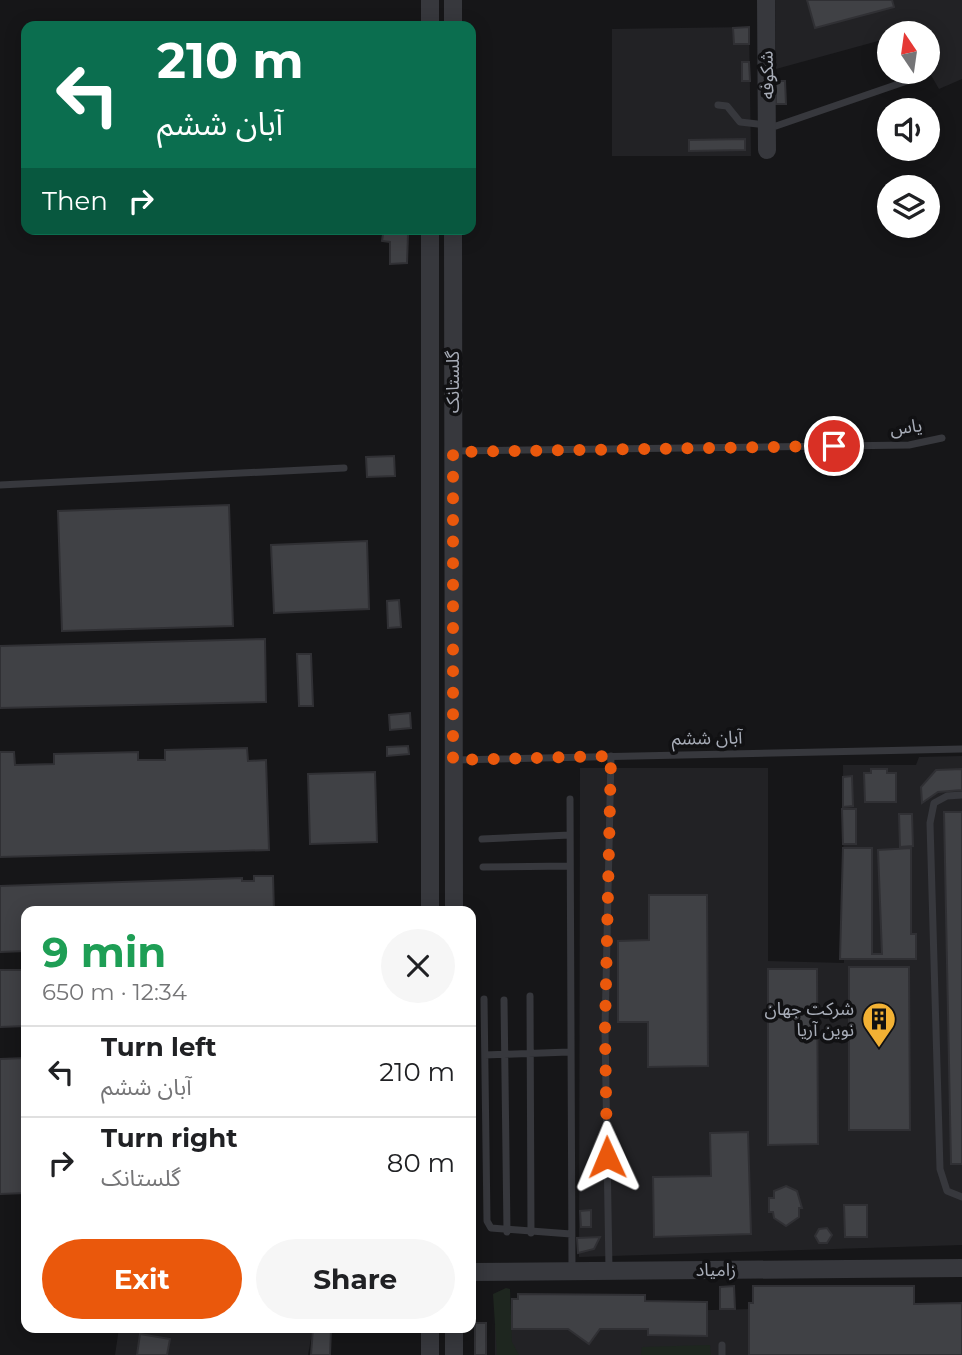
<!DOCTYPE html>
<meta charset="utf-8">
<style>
body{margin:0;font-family:Montserrat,"Noto Sans Arabic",sans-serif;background:#f6f6f6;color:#202124;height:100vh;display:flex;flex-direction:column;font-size:26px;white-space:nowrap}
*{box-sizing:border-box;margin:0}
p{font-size:23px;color:#757577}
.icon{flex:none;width:38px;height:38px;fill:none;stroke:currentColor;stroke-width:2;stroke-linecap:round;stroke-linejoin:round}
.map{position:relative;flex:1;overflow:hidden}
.sheet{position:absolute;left:21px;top:906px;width:455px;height:427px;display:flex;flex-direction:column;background:#fff;border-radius:14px;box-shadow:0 4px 18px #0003}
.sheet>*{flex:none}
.top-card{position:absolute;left:21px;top:21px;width:455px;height:214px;border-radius:14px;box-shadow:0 4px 18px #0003;background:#0b6e4f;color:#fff;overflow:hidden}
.needle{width:46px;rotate:347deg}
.fabs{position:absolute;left:877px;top:21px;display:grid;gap:14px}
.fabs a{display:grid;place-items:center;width:63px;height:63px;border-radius:50%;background:#fff;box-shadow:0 4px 18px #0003;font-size:35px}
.pin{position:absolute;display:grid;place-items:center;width:60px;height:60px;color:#fff;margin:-30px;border:4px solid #fff;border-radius:50%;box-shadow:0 2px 7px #0007}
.me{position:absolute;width:77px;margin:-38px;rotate:359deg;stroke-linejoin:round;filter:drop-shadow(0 0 5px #0008)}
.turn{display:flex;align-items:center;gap:24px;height:147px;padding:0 21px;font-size:32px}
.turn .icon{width:91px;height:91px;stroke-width:2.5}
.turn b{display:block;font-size:49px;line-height:60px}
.then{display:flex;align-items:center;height:66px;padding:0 21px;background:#0003;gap:14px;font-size:26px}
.round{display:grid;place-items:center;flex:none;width:74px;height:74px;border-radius:37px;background:#f6f6f6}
.summary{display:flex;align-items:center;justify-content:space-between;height:119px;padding:0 21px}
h1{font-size:42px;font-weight:700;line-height:52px;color:#1e9e55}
.primary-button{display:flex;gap:14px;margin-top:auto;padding:14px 21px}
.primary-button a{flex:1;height:80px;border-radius:42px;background:#ea580c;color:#fff;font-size:28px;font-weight:700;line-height:80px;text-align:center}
.primary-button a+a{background:#f6f6f6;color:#202124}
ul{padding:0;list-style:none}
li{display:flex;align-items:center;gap:21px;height:91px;padding:0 21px;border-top:2px solid #e0e0e0}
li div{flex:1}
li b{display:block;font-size:26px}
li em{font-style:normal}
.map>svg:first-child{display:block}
.built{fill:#222225}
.green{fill:#1e261f}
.building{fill:#404145;stroke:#303034;stroke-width:2}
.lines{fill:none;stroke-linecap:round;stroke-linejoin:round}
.service{stroke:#37383d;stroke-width:7}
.tertiary{stroke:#37383d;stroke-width:18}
.route{stroke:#ea580c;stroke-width:12;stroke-dasharray:0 21.6}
.labels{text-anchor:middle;stroke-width:7;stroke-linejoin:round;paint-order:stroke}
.street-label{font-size:18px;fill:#a8adb8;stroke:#111113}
.poi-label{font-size:18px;fill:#a8adb8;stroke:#111113;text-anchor:end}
</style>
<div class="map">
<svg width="962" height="1355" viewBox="0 0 962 1355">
<rect width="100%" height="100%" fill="#161618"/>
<path class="built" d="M775 0H962V79L939 89 928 70V33H889V38L776 69Z
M749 27 751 156H612V29Z
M962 756V1245L579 1257 580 768H768V961L844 963 843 765H916L919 757Z
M962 1304V1355H495V1315Z
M119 1328H313L308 1355H115Z"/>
<path class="green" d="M506 1288 510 1289 512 1342 519 1355H497L493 1294Z
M710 1345 711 1355H641L642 1347Z"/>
<path class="building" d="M807 0H892L894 7 815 28Z
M749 27V44H734L733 28Z
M742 62H749L750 81H742Z
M776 81H785L786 104H776Z
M745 139V150L689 151V140Z
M383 234H408L407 263 390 264V242L382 241Z
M394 456 395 476 367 477 366 457Z
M229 505 233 626 62 631 58 511Z
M367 541 369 609 274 613 271 545Z
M399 600 401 627 388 628 387 601Z
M265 639 266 702 0 708V646Z
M297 654H311L313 706H299Z
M410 713 411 728 390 730 389 715Z
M408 746 409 754 387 756V747Z
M247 748 248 761 266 760 269 850 0 857V752H14L15 765 54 764V754L138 752V760H165V750Z
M871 769H887V773H896V802H865L864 773H871Z
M962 769V790L938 792 922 803 921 787 936 770Z
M375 772 377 842 310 844 308 774Z
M852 776 853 806 843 807V777Z
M842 809H856V844H843Z
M944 812H962V1164H951Z
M899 814H912L913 846 900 847Z
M843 848H872V954H882L878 850 911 848V934H916V959H840Z
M254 876H273L274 912H26V951L0 952V886L242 878V881H254Z
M649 895H707L708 1066 648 1067V1022H618V941L649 940Z
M849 967H909L910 1130H849Z
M768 969H817L818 1144 768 1145Z
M0 970H26V1026L0 1027Z
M26 1058V1193L0 1194V1059Z
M748 1132 751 1234 654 1237 653 1177 711 1176 710 1133Z
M786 1186 797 1191 802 1208H799V1217L786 1226 774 1218 773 1212H769V1198H774V1191Z
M844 1205H867V1237H845Z
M591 1210V1227H581L580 1211Z
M827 1228 832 1235 827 1243H819L815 1236 819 1229Z
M600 1237 594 1249 578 1253 577 1238Z
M734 1286 735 1309H720V1287Z
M753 1286H914V1304L962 1303V1355H749V1303H753Z
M518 1294 645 1295V1301L707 1302V1336L648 1335V1329H600L589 1344 568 1329H512V1299H518Z
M475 1323H486V1355H475Z
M313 1328H331L330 1355H311Z
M140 1334 170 1339 167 1355H137Z"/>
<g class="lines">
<path class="service" d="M718 105 727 106 740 122 776 126 907 81
M454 451 909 445 942 438
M0 485 344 468
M455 760 962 749
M962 795 947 796 934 803 930 823 940 1169 947 1191 962 1197
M570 799 572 1270
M482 839 570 835
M483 867 570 866
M530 996 531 1233
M484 999 487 1221 491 1228 571 1234
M504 1000 507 1232
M485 1055 569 1052
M609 1270 605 1029 611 756
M722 1355V1345"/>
<path class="tertiary" d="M453 0V26
M766 0 767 150
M430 26V0
M453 229 454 912
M430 912V229
M471 1272 962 1268
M430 1328V1355
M454 1328V1355"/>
</g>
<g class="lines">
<path class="route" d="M607 1157 605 1029 611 756 453 760V452L834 446"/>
</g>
<defs>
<g id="building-pin" transform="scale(1.75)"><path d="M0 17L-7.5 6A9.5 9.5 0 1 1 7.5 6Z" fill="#f2b134" stroke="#111113"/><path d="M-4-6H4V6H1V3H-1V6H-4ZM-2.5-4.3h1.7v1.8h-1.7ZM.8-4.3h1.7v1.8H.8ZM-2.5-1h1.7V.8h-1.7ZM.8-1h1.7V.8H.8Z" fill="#111"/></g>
</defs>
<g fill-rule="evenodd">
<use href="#building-pin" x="879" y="1019"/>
</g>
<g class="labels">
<g class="street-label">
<text transform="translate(767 75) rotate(-91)" y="6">شکوفه</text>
<text transform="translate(453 382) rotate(-90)" y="6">گلستانک</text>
<text transform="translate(906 427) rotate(-7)" y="6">یاس</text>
<text transform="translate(707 738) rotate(-1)" y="6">آبان ششم</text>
<text x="716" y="1276">زامیاد</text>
</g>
<g class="poi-label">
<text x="854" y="1015">شرکت جهان<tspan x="854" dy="21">نوین آریا</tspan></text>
</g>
</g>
</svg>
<div class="fabs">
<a><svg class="needle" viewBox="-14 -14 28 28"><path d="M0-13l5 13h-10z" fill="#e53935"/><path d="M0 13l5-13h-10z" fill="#757577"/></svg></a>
<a><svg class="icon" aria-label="sound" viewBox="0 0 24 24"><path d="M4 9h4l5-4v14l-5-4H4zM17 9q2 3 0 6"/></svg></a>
<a><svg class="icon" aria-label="layers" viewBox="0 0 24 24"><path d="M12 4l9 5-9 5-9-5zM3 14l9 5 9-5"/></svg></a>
</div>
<div class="pin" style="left:834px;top:446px;background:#d93025"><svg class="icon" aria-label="arrive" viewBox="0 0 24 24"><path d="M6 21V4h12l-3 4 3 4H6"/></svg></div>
<svg class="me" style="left:607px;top:1157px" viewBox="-20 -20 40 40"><path d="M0-17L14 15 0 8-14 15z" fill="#ea580c" stroke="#fff" stroke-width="4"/></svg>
<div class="top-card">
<div class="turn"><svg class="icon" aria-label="left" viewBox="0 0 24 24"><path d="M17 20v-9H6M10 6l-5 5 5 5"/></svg><div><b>210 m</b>آبان ششم</div></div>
<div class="then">Then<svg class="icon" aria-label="right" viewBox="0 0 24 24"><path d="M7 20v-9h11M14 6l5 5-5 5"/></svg></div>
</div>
<section class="sheet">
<div class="summary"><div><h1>9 min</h1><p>650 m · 12:34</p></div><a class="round"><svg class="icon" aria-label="close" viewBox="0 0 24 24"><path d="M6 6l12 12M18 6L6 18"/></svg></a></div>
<ul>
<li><svg class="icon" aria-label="left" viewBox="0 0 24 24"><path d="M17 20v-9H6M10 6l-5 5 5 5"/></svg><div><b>Turn left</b><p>آبان ششم</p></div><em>210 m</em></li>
<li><svg class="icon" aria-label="right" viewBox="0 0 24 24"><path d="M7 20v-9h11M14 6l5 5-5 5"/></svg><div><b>Turn right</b><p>گلستانک</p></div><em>80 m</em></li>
</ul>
<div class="primary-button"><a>Exit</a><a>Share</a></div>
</section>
</div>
